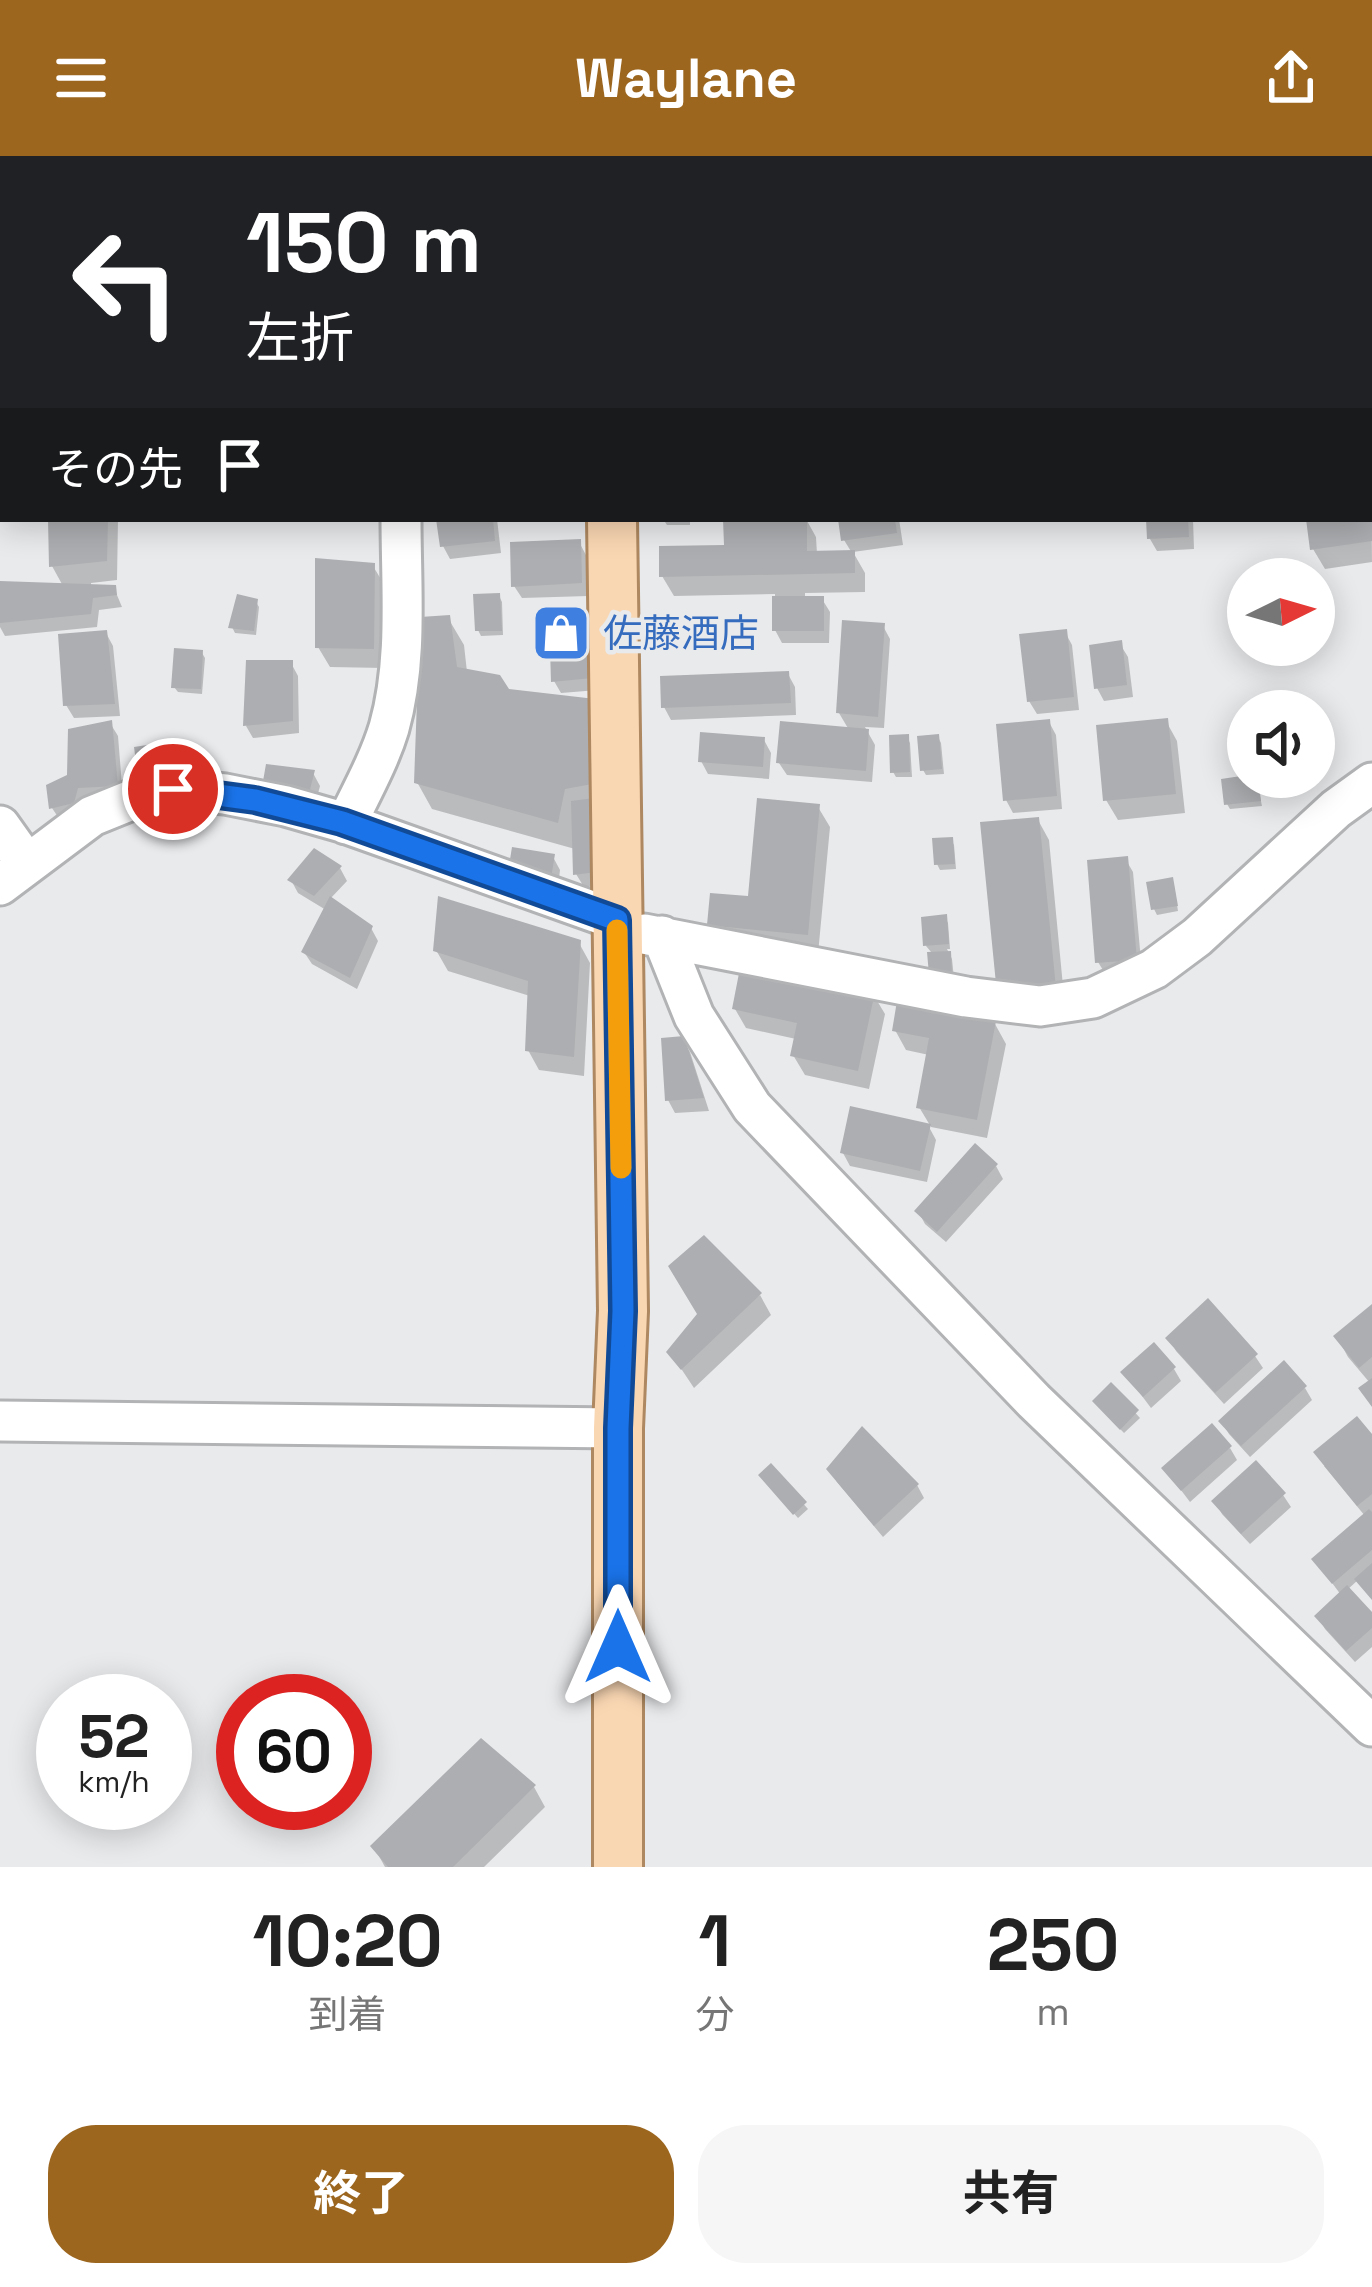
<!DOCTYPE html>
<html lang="ja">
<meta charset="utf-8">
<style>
body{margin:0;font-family:"Space Grotesk","Noto Sans JP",sans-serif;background:#f6f6f6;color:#222;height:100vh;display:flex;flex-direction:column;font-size:45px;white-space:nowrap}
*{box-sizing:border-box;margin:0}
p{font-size:39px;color:#767676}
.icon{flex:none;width:66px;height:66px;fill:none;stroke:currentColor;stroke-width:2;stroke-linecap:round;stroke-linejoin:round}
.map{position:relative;height:1711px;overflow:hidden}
.drawer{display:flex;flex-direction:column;background:#fff;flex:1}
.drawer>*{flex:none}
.banner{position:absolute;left:0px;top:0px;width:1374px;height:366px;box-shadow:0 6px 30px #0003;background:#202124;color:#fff;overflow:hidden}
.needle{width:78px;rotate:85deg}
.fabs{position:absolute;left:1227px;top:402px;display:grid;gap:24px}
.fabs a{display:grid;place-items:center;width:108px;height:108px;border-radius:50%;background:#fff;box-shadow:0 6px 30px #0003;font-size:60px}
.speed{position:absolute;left:36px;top:1518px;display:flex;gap:24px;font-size:60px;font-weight:700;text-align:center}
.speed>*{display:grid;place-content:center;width:156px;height:156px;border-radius:50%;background:#fff;box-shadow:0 6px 30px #0003;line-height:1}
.speed small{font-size:30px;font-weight:400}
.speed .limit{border:18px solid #d22;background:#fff;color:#111}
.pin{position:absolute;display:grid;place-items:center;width:102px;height:102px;color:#fff;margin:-51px;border:6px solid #fff;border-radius:50%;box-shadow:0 3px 12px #0007}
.me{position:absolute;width:132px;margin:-66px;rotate:0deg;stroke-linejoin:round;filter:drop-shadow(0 0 9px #0008)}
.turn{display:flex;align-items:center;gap:42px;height:252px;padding:0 48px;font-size:54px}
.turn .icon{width:156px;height:156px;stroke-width:2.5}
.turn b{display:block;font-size:84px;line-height:102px}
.then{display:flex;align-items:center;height:114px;padding:0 48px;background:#0003;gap:24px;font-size:45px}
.eta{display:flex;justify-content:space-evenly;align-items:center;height:204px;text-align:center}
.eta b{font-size:72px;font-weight:700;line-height:84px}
.cta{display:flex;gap:24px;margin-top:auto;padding:24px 48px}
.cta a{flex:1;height:138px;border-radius:48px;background:#9c661f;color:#fff;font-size:48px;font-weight:700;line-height:138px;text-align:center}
.cta a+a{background:#f6f6f6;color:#222}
header{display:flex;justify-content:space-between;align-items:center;height:156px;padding:0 48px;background:#9c661f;color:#fff;font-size:54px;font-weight:700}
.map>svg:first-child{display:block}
.shadow{fill:#0003}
.building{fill:#adaeb1}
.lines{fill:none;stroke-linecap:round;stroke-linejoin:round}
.minor-casing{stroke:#b2b3b5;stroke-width:45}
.major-casing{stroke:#ae8860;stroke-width:54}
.minor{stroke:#fff;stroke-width:39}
.major{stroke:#fad7b3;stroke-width:48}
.route-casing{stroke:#114b97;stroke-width:30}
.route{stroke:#1a73e8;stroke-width:21}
.slow{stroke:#f59e0b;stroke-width:21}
.labels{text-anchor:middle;stroke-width:9;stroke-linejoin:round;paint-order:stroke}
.shop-label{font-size:39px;fill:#366cbe;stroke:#e9eaec;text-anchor:start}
</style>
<header><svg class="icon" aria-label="menu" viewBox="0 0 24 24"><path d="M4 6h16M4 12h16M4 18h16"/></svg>Waylane<svg class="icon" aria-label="share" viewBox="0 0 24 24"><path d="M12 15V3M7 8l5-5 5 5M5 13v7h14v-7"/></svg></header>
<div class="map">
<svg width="1372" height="1711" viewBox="0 0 1372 1711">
<rect width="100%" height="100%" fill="#e9eaec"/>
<path class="shadow" d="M529 0H579L581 3H529Z
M656 0H681V3H658Z
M943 0H993L994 3H943Z
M1101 0H1162V3H1101Z
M1371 314 1372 406 1325 413 1313 393 1309 363H1371Z
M51 363H118L117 424 91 427V431L114 432 122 451 99 454 97 471 5 480 0 471V428L63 430 52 410Z
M439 363H497L501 397 450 403 443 390Z
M663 363H690V369H667Z
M726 363H806L816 381 817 398 852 397 844 384 841 363H899L903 389 853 396 865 417V436L805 437V443H822L830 456 829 487H782L775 474V438L674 440 662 420 727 392Z
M1149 363H1193L1194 393 1157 395 1150 383Z
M579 386 586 399 588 440 522 442 514 430Z
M373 410 385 430 384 512 330 511 318 491Z
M499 440 502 446 503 479 481 480 478 474Z
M256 446 259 451 256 479 235 477 232 471Z
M579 460 586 473 598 534 561 537 554 525Z
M448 462 464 489 467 516 507 536 602 547 609 728 584 731 576 718 575 693 432 653 417 626Z
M883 470 890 483 884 572 865 571 875 589 872 626 787 619 779 607 849 574 839 557Z
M1065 476 1072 489 1079 554 1037 558 1029 545Z
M106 477 113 490 120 560 74 562 66 549Z
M1120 488 1128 501 1133 541 1104 545 1097 532Z
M202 497 205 502 202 538 178 536 174 531Z
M291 507 298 520 299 577 253 582 246 570Z
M788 518 795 531 796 559 671 564 664 551Z
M1166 565 1177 585 1185 657 1118 664 1106 644Z
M1049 566 1056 579 1062 653 1013 657 1006 644Z
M110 567 118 580 123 642 60 664 52 652 70 621Z
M907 581 910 587 912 621H896L893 616Z
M938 581 941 587 944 618 926 619 923 614Z
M764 584 771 597 769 623 708 618 701 605Z
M158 591 164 615 143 618 140 613Z
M313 617 320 630 314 653 273 643Z
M1256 621 1262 650 1230 653 1227 648Z
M818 651 830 671 818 798 722 789 710 769 751 744Z
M1038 664 1049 684 1065 851 1000 837Z
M951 684 954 689 956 713 940 714 937 708Z
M514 695 553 701 560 714 557 740Z
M315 696 340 712 347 725 330 743 371 772 378 785 357 833 312 808 304 796 326 754 298 737 291 724Z
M1126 704 1133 716 1142 816 1106 819 1098 806Z
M1174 730 1178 755 1157 759 1154 753Z
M945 761 948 767 950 793H947L952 803 954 823 926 790Z
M579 787 590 807 584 920 539 914 528 894 530 840 448 815 436 794Z
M873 838 885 858 869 933 805 919 793 899 796 883 746 872 735 853Z
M995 868 1006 888 987 982 931 971 919 951 929 899 906 894 895 874Z
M682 883 690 896 709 955 675 957 668 944Z
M929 971 936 984 927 1026 850 1010 843 997Z
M996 1010 1003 1023 946 1086 925 1068 918 1055Z
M760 1139 771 1159 694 1232 670 1196Z
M1372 1152V1250L1370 1227 1348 1201 1337 1181Z
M1169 1182 1255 1200 1263 1212 1224 1248 1176 1195Z
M1174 1213 1181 1225 1151 1252 1124 1216Z
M1111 1230 1140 1262 1124 1277 1099 1251Z
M1305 1232 1312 1244 1250 1301 1229 1278 1221 1265Z
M1372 1282V1442L1358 1424 1347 1434 1372 1461V1491L1355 1506 1325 1473 1318 1460 1341 1439 1315 1404 1365 1360 1324 1310Z
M1230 1292 1237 1304 1190 1346 1165 1313Z
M771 1311 808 1353 798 1362 765 1325Z
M829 1313 917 1329 924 1342 883 1381 837 1326Z
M1283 1339 1291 1351 1250 1388 1222 1358 1215 1345Z
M481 1586 534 1631 545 1651 484 1711H385L374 1691Z"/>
<path class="building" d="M48 363H108L107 405 49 411Z
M436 363H493L495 385 440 391Z
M723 363H807V395L855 394V417L659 421V390L724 389Z
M838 363H895L897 377 841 385Z
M1146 363H1188L1189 381 1147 383Z
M1306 363H1372V385L1310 394Z
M581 383 582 427 511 431 510 386Z
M315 402 375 407 374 493 315 492Z
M0 425 116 429 117 439 93 442 91 458 0 467Z
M500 437 502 475H475L473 438Z
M237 438 258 443 254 475 228 472Z
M772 440H824V475H772Z
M581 457 583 481H594L592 522 551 526 549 458Z
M450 459 457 511 500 519 509 533 604 544 592 628 565 633 558 667 414 627 420 461Z
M842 464 885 467 878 561 836 557Z
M1067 473 1074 541 1027 546 1019 478Z
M107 474 115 548 63 550 58 478Z
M1122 484 1127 529 1094 533 1089 489Z
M174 492 203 494 201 533 171 532Z
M246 504H293V565L243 570Z
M789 515 791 547 661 552 660 520Z
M1168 562 1176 638 1103 645 1096 569Z
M1050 563 1057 640 1003 645 996 568Z
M112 564 118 630 78 632 74 647 49 653 46 629 67 619 68 573Z
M780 565 869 573 866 615 776 607Z
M700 576 765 581 763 611 698 606Z
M909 578 910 616 890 617 889 579Z
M939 578 942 613 920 615 917 580Z
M160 587 163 610 137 614 134 591Z
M266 608 315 614 308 641 262 631Z
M1248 619 1258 621 1261 645 1224 649 1221 623Z
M602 641 604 715 573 719 571 645Z
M757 642 820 648 808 779 707 769 710 737 748 740Z
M1039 661 1056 832 997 838 980 666Z
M953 681 955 708 934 709 932 682Z
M512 691 555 698 550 728 508 716Z
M314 692 342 710 314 740 287 724Z
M1128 700 1137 804 1095 807 1087 704Z
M1173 721 1178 750 1151 754 1146 726Z
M330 740 373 770 350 822 301 796Z
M438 740 581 784 574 901 525 895 528 825 433 795Z
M947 758 949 788 923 790 921 761Z
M951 795 952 818 929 819 927 796Z
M741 807 875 836 858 915 790 900 797 867 732 853Z
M897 845 996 865 977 964 916 952 929 882 892 875Z
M684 880 704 942 665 945 661 882Z
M850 950 931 968 920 1015 840 997Z
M975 987 998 1008 937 1076 914 1055Z
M704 1079 762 1137 681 1214 666 1196 697 1158 668 1110Z
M1208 1142 1258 1198 1215 1237 1165 1182Z
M1372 1148V1201L1359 1212 1333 1180Z
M1154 1186 1176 1211 1143 1241 1120 1216Z
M1284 1204 1307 1230 1241 1290 1218 1265Z
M1372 1222V1251L1358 1232Z
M1111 1226 1139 1254 1120 1274 1092 1245Z
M1357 1260 1372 1278V1338L1357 1350 1313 1296Z
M1212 1267 1232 1290 1181 1335 1161 1312Z
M862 1270 919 1328 874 1370 826 1313Z
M1256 1304 1286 1337 1241 1378 1211 1345Z
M771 1307 807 1346 793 1359 758 1319Z
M1369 1353 1372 1356V1394L1332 1428 1311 1403Z
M1372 1407V1444L1354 1423Z
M1347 1429 1372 1456V1472L1346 1495 1314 1460Z
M481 1582 536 1629 453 1711H388L370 1690Z"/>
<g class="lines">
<g class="minor-casing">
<path id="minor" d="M201 3 202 0
M715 3 718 0
M0 204 3 203
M346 668C361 637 379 605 389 572 408 505 401 432 401 363
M0 670 27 708
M0 729 92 660 134 643 173 633 225 638 286 650 342 666 617 764
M644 778 966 841 1040 850 1093 842 1154 813 1197 781 1336 653 1372 627
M662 780 694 860 752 951 1034 1245 1372 1570
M0 1265 618 1272"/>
</g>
<g class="major-casing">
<path id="major" d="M608 0V3
M612 363 623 1155 618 1272V1711"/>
</g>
<use href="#minor" class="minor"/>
<use href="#major" class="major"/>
</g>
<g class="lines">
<g class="route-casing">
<path id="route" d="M173 633 255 644 342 666 617 764 623 1155 618 1272V1491"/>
</g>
<use href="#route" class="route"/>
<path class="slow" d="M617 774 621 1012"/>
</g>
<defs>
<g id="shop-square" transform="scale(3)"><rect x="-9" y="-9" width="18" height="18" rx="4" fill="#3f7fe0" stroke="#e9eaec"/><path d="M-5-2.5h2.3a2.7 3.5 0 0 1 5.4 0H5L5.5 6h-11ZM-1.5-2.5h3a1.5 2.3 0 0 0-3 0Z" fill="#fff"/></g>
</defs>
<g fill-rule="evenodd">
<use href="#shop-square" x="561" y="477"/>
</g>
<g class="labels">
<g class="shop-label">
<text x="603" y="491">佐藤酒店</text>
</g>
</g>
</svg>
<div class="fabs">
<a><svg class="needle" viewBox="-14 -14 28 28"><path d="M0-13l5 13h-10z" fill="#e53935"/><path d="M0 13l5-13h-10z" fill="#767676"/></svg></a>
<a><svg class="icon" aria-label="sound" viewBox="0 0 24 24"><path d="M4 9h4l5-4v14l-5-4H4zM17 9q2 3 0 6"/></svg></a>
</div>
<div class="speed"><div>52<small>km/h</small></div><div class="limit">60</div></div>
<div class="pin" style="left:173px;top:633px;background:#d93025"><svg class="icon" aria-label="arrive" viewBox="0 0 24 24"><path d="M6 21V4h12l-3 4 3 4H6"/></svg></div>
<svg class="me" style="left:618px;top:1491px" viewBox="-20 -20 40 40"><path d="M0-17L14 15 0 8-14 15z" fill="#1a73e8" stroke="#fff" stroke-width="4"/></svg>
<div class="banner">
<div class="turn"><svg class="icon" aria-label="left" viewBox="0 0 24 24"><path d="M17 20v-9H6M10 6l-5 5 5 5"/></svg><div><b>150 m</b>左折</div></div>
<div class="then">その先<svg class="icon" aria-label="arrive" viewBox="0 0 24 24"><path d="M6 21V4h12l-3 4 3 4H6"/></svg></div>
</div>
</div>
<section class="drawer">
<div class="eta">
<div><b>10:20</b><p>到着</p></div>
<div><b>1</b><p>分</p></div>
<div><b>250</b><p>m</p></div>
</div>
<div class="cta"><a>終了</a><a>共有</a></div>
</section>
